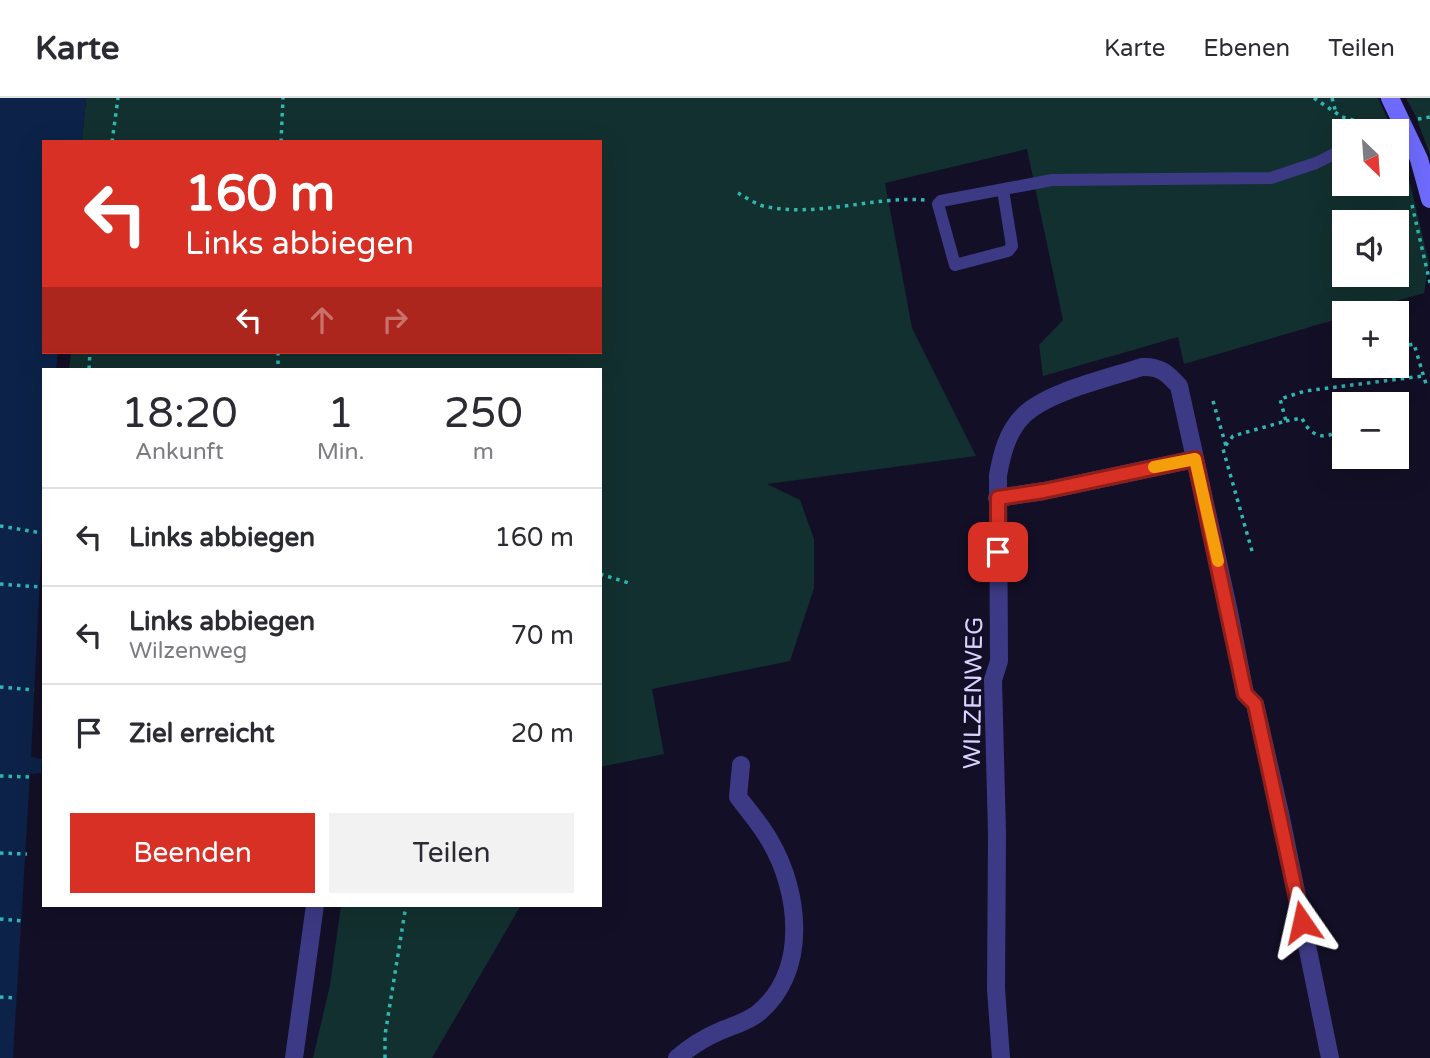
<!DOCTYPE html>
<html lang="de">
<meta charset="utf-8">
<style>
body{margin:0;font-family:"Varela Round",sans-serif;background:#f2f2f3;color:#2b2b33;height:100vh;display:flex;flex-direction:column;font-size:26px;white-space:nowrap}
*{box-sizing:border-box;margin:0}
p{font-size:23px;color:#7c7c81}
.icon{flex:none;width:38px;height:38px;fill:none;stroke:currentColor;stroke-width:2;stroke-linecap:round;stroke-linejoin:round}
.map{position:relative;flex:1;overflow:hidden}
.panel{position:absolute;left:42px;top:270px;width:560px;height:539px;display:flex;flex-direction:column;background:#fff;border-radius:0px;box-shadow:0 7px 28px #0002}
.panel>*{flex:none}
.banner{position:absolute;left:42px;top:42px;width:560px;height:214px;border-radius:0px;box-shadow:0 7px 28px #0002;background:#d93025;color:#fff;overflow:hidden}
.needle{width:46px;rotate:155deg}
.fabs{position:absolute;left:1332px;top:21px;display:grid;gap:14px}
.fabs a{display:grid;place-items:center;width:77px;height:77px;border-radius:0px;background:#fff;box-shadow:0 7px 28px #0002;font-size:35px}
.pin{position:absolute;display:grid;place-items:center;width:60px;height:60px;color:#fff;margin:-30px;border-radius:14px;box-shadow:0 4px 10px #0006}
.me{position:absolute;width:77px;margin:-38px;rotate:349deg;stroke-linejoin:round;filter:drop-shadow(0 0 5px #0008)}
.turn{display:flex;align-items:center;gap:24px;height:147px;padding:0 28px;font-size:32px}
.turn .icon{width:91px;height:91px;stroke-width:2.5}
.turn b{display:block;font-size:49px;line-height:60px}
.lanes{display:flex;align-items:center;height:66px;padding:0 28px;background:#0003;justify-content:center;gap:35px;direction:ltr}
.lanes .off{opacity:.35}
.eta{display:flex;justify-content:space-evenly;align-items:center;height:119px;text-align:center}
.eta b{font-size:42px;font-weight:600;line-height:49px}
.primary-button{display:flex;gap:14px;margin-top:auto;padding:14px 28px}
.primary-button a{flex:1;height:80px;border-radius:0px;background:#d93025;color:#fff;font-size:28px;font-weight:600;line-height:80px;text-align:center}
.primary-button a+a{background:#f2f2f3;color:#2b2b33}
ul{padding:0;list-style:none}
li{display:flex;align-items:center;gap:21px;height:98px;padding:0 28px;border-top:2px solid #e1e1e2}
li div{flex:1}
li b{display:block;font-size:26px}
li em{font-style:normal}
header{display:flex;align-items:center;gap:42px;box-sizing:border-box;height:98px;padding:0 35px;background:#fff;border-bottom:2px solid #e1e1e2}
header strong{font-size:33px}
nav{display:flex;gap:38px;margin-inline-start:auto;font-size:24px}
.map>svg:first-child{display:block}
.green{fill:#12302f;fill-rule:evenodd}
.water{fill:#0c2248}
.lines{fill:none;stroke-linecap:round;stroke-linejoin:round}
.path{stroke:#2fb8b0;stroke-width:3.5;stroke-dasharray:3.5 5;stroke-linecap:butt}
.service{stroke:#3d3a85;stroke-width:12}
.minor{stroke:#3d3a85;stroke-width:18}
.secondary{stroke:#6f6bff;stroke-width:18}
.route-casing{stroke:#8d1f18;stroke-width:18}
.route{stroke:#d93025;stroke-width:12}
.slow{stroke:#f59e0b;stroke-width:12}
.labels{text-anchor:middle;stroke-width:5;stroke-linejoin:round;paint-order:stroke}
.street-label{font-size:24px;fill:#d9d4ff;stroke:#130f26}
</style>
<header>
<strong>Karte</strong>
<nav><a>Karte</a><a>Ebenen</a><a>Teilen</a></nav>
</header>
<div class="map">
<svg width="1430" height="960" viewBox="0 0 1430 960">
<rect width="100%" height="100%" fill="#130f26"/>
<path class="green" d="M86 0H1378L1393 33H1344V86H1396L1397 45 1410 85 1429 165 1424 195 1355 215H1344V219L1184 266 1178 239 1043 278 1039 247 1063 222 1027 51 885 85 912 230 976 358 767 386 800 402 814 441V490L790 563 652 591 664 656 600 669V271H69L71 254H600V44H82ZM1344 124H1396V177H1344Z
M1406 0H1430V57L1416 19Z
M341 807H521L432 960H313L330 887Z"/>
<path class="water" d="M0 0H86L82 44H44V254H58L56 271H44V398L31 659 42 661 41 675 30 676 13 960H0Z"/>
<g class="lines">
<path class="path" d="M1314 0 1342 19 1368 26
M1332 0 1336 15
M1418 21 1430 19
M112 44 118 0
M281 44 283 0
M738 95C747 100 758 108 768 109 821 119 873 98 925 102
M1412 107 1430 185
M1409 247 1414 246 1426 286
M278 254V271
M89 271 90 254
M1213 303 1226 348
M1344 304V306
M1286 323 1302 320C1310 340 1330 345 1344 326
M0 428 42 435
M1252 453 1223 351 1233 338 1286 323 1280 301 1305 293 1423 278
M600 476 629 485
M0 486 40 489
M0 589 34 592
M0 678 30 679
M0 755 27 756
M0 821 22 823
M0 899 17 900
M385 960V937L406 807"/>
<path class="service" d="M1379 33 1403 24
M1003 92 1012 148 1008 153 955 167 938 106 941 103 1052 82 1271 80 1316 65 1344 51"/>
<path class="minor" d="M997 400 1044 393 1195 361
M294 960 315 807
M677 960C690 949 702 941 718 934 731 928 745 925 757 916 809 875 800 794 770 743 761 727 749 713 738 699L741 667
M1001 960 996 891 997 736 993 582 999 563 998 377C1002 356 1007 334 1023 318 1046 294 1109 280 1142 269 1160 268 1167 275 1179 288L1229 514 1245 596 1255 606 1280 715 1330 960"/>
<path class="secondary" d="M1390 0 1419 61 1430 101"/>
</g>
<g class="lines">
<g class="route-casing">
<path id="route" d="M998 454V400L1044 393 1195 361 1245 596 1255 606 1302 824"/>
</g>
<use href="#route" class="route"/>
<path class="slow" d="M1154 369 1195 361 1218 463"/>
</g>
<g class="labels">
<g class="street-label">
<text transform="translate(973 595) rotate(-89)" y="8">WILZENWEG</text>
</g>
</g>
</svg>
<div class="fabs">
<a><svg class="needle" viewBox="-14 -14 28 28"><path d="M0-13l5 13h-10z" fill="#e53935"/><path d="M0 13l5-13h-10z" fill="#7c7c81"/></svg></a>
<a><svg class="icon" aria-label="sound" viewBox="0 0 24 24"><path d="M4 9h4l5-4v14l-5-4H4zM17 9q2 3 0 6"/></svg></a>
<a>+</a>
<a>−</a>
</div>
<div class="pin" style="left:998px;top:454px;background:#d93025"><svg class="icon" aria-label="arrive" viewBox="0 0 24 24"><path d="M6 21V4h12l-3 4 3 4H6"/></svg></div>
<svg class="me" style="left:1302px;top:824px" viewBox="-20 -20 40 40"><path d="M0-17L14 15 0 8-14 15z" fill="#d93025" stroke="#fff" stroke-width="4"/></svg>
<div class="banner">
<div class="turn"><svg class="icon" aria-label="left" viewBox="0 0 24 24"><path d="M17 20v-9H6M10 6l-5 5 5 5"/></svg><div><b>160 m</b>Links abbiegen</div></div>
<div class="lanes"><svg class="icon" aria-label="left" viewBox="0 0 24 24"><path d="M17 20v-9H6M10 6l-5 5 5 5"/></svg><svg class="icon off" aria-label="ahead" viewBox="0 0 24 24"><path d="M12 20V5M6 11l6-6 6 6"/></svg><svg class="icon off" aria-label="right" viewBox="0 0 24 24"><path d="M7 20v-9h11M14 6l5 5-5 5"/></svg></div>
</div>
<section class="panel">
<div class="eta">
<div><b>18:20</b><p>Ankunft</p></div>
<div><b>1</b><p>Min.</p></div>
<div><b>250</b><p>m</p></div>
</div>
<ul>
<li><svg class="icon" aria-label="left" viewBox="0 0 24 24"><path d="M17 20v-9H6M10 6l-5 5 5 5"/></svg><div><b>Links abbiegen</b></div><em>160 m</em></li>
<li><svg class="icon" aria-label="left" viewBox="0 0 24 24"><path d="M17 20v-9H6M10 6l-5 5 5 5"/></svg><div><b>Links abbiegen</b><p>Wilzenweg</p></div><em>70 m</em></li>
<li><svg class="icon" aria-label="arrive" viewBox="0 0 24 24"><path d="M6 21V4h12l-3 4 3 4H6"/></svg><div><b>Ziel erreicht</b></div><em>20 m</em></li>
</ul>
<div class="primary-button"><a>Beenden</a><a>Teilen</a></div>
</section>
</div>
